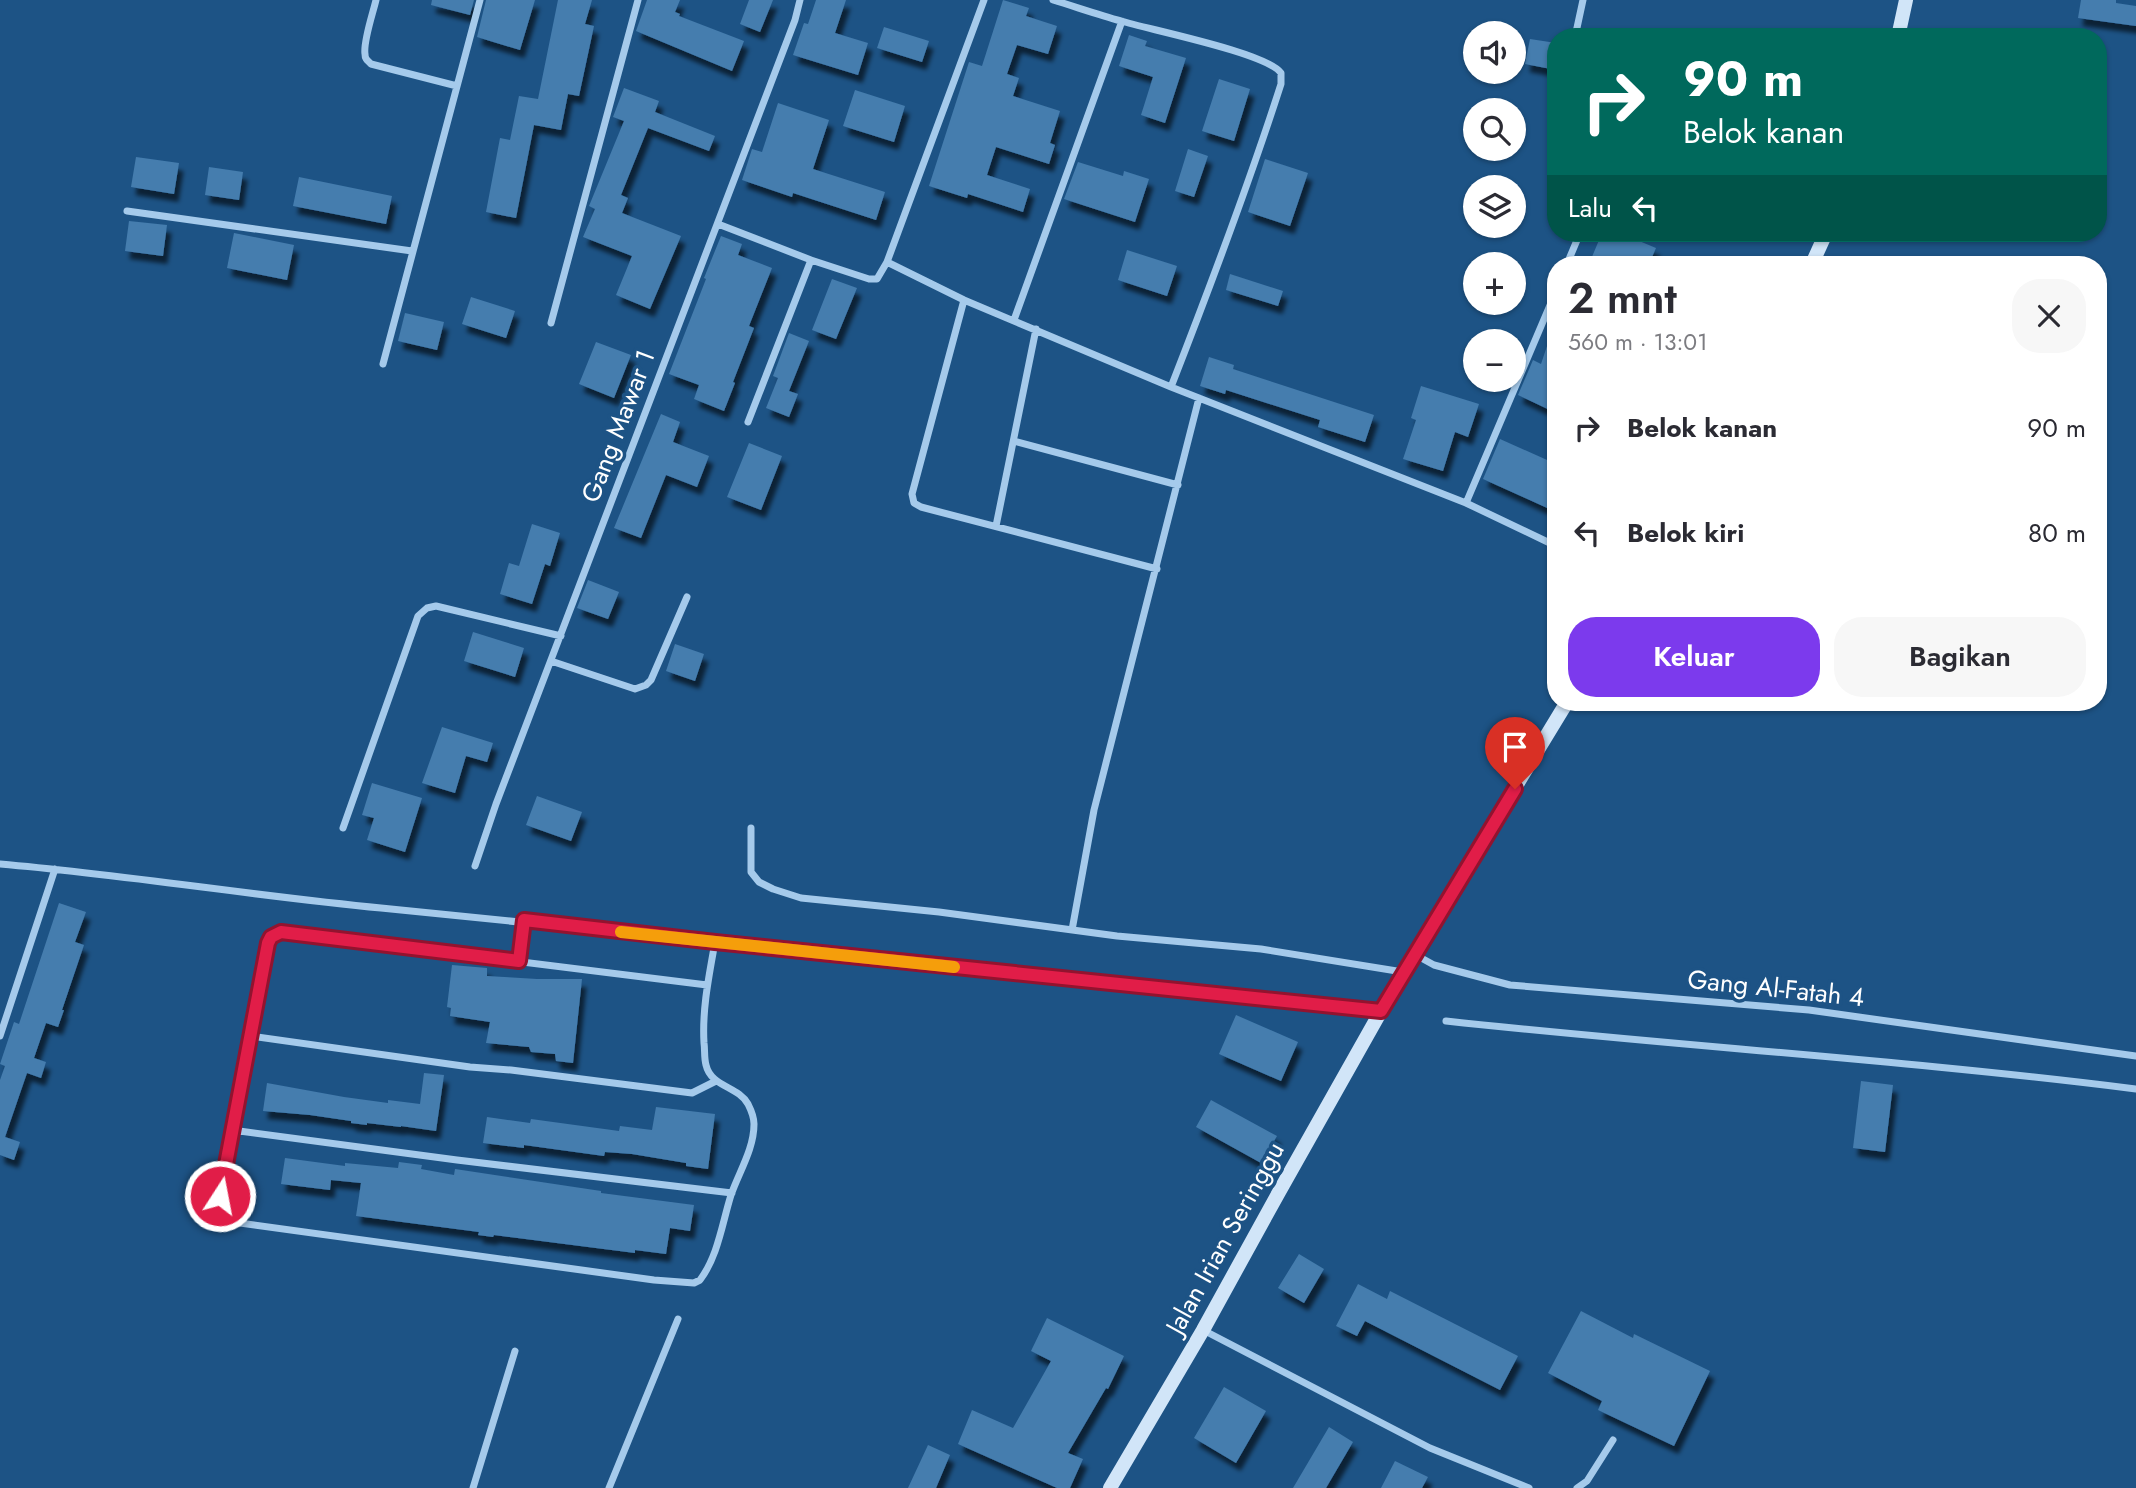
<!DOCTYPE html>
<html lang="id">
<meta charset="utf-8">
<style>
body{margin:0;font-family:Jost,sans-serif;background:#f7f7f7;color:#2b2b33;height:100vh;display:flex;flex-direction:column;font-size:26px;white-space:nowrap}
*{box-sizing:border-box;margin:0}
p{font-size:23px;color:#7c7c81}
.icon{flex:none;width:38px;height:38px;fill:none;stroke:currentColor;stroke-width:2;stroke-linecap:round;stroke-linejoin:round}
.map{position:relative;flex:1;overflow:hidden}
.side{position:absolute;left:1547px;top:256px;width:560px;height:455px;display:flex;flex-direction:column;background:#fff;border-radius:28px;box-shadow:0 2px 5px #0004}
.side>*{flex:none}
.banner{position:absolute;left:1547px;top:28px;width:560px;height:214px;border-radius:28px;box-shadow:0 2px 5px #0004;background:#00695c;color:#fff;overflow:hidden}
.fabs{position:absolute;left:1463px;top:21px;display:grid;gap:14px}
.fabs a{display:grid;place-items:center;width:63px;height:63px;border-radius:50%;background:#fff;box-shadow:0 2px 5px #0004;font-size:35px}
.pin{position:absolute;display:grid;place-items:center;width:60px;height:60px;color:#fff;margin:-72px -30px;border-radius:50% 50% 50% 0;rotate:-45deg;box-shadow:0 0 7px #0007}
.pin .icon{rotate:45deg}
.me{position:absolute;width:77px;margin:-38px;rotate:11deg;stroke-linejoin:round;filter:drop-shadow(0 0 5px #0008)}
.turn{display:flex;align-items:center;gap:24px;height:147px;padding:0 21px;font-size:32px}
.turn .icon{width:91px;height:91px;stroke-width:2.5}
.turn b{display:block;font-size:49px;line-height:60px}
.then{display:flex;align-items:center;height:66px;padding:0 21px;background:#0003;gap:14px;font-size:26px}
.round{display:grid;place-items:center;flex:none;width:74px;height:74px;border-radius:28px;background:#f7f7f7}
.overview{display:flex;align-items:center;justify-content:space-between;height:119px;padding:0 21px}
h1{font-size:42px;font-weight:600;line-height:52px}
.button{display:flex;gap:14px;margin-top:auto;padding:14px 21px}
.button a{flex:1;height:80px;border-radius:28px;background:#7c3aed;color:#fff;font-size:28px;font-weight:600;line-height:80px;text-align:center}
.button a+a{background:#f7f7f7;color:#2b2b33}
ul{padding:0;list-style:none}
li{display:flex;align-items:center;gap:21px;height:105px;padding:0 21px}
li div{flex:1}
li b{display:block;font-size:26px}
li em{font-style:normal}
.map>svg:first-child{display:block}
.building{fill:#457dae;filter:url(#shadow)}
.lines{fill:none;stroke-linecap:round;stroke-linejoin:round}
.street{stroke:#a5caeb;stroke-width:7}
.secondary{stroke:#d1e5f8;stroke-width:14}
.route-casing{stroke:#92132f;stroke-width:18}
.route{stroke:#e11d48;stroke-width:12}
.slow{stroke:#f59e0b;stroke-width:12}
.labels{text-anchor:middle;stroke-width:7;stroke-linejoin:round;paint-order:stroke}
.street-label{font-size:26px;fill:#fff;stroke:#1d5385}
</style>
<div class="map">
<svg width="2136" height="1488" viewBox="0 0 2136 1488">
<defs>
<filter id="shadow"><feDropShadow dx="4.5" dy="8" stdDeviation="2" flood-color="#0009"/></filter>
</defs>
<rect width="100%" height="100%" fill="#1d5385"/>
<path class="building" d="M432 0H474L470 15 431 5Z
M486 0H535L520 50 477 37Z
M558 0H592L585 24 594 26 579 96 568 94 561 130 534 125 516 218 486 212 500 138 510 140 519 96 538 99Z
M647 0H680L675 12 680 14 679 16 744 41 732 71 636 31Z
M749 0H773L760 32 740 24Z
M816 0H846L835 33 868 43 858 75 793 55 804 23 808 24Z
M1003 0 1029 8 1026 16 1057 26 1048 54 1017 45 1007 74 1019 78 1013 96 1060 111 1050 143 1055 145 1049 164 996 147 987 175 1030 189 1023 212 968 194 967 198 929 186 969 62 982 66Z
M2081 0H2116V3L2136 6V26L2078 18Z
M884 27 929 41 922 62 877 48Z
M1129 35 1147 41 1145 46 1186 58 1165 123 1141 115 1153 77 1119 66Z
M1530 39 1556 43V70L1525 64Z
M1219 79 1250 89 1234 141 1202 131Z
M624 88 659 101 655 112 715 136 709 151 648 128 621 195 628 198 622 213 681 236 650 309 616 295 632 256 583 237 595 209 589 206 624 121 613 117Z
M855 90 905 106 894 142 843 126Z
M778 103 829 120 813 169 885 192 876 220 793 193 792 197 742 180 752 149 762 152Z
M1188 149 1208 156 1194 197 1175 191Z
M136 157 179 163 174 194 131 187Z
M1265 159 1308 173 1290 226 1248 212Z
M1078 162 1123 176 1124 171 1149 179 1135 222 1064 199Z
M209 167 243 172 239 200 205 195Z
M299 177 392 196 386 224 293 206Z
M129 221 167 225 163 256 125 251Z
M234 233 294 245 287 280 227 268Z
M1602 233H1620L1656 248 1649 264H1589Z
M721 236 742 244 738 255 772 268 749 326 754 328 733 382 735 383 724 411 694 399 699 385 669 374 706 279 704 278Z
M1127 250 1177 266 1167 296 1118 280Z
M1230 274 1283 291 1278 306 1226 290Z
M832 279 857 288 836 339 812 330Z
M471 297 515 311 506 338 462 324Z
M405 313 444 322 437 350 398 341Z
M1553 328H1556V413L1518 395 1533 360 1541 364Z
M789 333 809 341 789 391 798 394 789 417 766 408 778 378 773 376Z
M596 342 631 355 614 398 579 384Z
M1209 357 1234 365 1233 369 1374 415 1365 442 1318 427 1320 420 1226 390 1225 394 1200 386Z
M1421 386 1479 404 1468 437 1455 432 1443 471 1403 459 1416 420 1411 418Z
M661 414 680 422 673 442 709 456 697 487 666 475 641 538 614 528Z
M1500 439 1556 464V512L1483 479Z
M749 443 782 456 761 510 727 497Z
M532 524 560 533 550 566 545 564 532 604 500 594 509 563 519 566Z
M588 580 619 592 608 619 577 608Z
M473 632 524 648 515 677 464 661Z
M675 644 704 654 695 681 666 671Z
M442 727 493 743 487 762 466 756 455 793 422 783Z
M372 783 422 798 405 852 367 840 374 818 362 815Z
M537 796 582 812 571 841 526 825Z
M59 903 86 912 75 942 84 945 62 1010H64L58 1027 46 1023 34 1058 46 1062 41 1078 27 1073 5 1137 20 1142 14 1160 0 1155V1080L5 1066 0 1064 14 1022 19 1024Z
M452 965 487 968V976L537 979H582L573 1063 556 1061 555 1054 531 1052 529 1047 486 1043 490 1022 450 1016 451 1008 447 1007Z
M1236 1015 1298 1042 1281 1081 1219 1054Z
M424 1073 444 1075 436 1131 401 1126V1127L367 1123V1125L351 1123V1121L310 1115 263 1111 267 1083 344 1097 388 1103V1100L420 1104Z
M1861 1081 1893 1085 1885 1152 1853 1148Z
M1211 1100 1277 1136 1261 1163 1196 1127Z
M656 1107 715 1114 708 1169 686 1166V1163L632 1154 605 1152 604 1156 524 1145V1148L483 1143 487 1117 530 1123 531 1119 619 1131 620 1126 652 1130Z
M285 1158 345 1166V1163L398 1168 399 1162 422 1165 421 1169 454 1175 455 1169 601 1191V1193L694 1205 690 1231 670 1228 666 1254 635 1250V1253L494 1235 493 1237 478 1235 479 1232 356 1216 361 1183 331 1180 330 1190 281 1184Z
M1299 1254 1324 1269 1304 1303 1278 1288Z
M1358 1284 1387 1299 1390 1291 1518 1356 1500 1390 1365 1321 1357 1336 1336 1326Z
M1581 1311 1633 1338 1634 1334 1710 1371 1674 1446 1598 1410 1602 1401 1548 1373Z
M1047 1318 1124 1356 1108 1389 1106 1388 1068 1453 1083 1459 1070 1488H1057L958 1444 972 1410 1013 1428 1051 1361 1031 1351Z
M1224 1387 1266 1411 1236 1463 1194 1438Z
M1329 1427 1353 1442 1326 1488H1293Z
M928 1445 950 1455 936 1488H908Z
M1395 1461 1428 1477 1422 1488H1381Z"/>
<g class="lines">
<path class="street" d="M376 0C373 13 363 42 365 54 365 59 367 60 371 64L457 86
M1053 0C1076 7 1099 15 1121 21 1151 30 1267 53 1281 73V84C1248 187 1210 287 1171 387
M1575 37 1583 0
M127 211 412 251
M718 224 811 260 869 279H877L887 262 984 0
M887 262 964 300 1171 387 1466 503 1556 546
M1567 264 1580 233
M964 300 912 494 914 503 921 507 1157 569
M1014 320 1122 21
M551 323 638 0
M383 364 480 0
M748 422 811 260
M1014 441 1178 485
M1466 503 1556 291
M996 526 1036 329
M551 661 635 689 646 685 651 680 687 597
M343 828 418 616 427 608 436 606 561 636
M751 828V872L759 882 773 889 801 898 939 912 1117 936 1261 949 1403 972
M0 864C128 875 254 896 381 908 715 940 1047 977 1381 1011
M475 866 496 804 795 20 800 0
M1072 930 1094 810 1199 398
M1414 954 1434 965 1510 985 1809 1010 2136 1056
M519 961 524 920
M707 985 281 932 271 937 268 943 220 1196C219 1214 223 1219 240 1223L654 1280 694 1283 700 1280C718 1256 722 1224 731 1195 739 1172 754 1149 754 1124 754 1117 751 1110 748 1104 738 1086 711 1087 706 1065 704 1058 705 1050 704 1043 702 1009 709 976 715 942
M1446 1021C1676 1046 1907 1060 2136 1089
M0 1036 55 869
M250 1036 470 1067 511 1070 692 1093 716 1081
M232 1130 457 1160 732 1193
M1203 1330 1430 1448 1529 1488
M473 1488 515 1351
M609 1488 678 1319
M1577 1488 1587 1481 1613 1440"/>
<path class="secondary" d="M1898 37 1906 0
M1812 264 1826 233
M1110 1488 1203 1330 1279 1192 1403 972 1567 702"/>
</g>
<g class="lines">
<g class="route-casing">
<path id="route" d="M220 1196 268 943 271 937 281 932 519 961 524 920 715 942 1381 1011 1515 789"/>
</g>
<use href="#route" class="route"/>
<path class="slow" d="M621 932 954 967"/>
</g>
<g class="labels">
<g class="street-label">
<text transform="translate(618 426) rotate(-69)" y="9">Gang Mawar 1</text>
<text transform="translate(1776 988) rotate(6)" y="9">Gang Al-Fatah 4</text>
<text transform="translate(1225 1238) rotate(-61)" y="9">Jalan Irian Seringgu</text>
</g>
</g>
</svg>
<div class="fabs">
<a><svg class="icon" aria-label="sound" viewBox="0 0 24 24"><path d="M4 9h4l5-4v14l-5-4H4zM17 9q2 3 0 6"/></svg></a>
<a><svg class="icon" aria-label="search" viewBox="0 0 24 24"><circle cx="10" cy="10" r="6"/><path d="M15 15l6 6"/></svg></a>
<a><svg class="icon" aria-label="layers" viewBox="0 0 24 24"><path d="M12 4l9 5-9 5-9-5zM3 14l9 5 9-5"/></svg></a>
<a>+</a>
<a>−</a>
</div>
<div class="pin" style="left:1515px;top:789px;background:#d93025"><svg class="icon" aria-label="arrive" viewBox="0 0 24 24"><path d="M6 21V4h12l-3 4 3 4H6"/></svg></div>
<svg class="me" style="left:220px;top:1196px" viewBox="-20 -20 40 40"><circle r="17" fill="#e11d48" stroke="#fff" stroke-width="3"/><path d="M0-11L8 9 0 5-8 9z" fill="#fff"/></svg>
<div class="banner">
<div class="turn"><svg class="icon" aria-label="right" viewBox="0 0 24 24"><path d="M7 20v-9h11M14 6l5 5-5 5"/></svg><div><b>90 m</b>Belok kanan</div></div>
<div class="then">Lalu<svg class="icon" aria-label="left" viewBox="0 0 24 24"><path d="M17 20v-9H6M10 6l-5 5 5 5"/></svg></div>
</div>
<section class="side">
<div class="overview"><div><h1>2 mnt</h1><p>560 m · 13:01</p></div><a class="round"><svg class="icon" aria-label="close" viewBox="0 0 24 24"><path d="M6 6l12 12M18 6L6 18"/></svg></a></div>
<ul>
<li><svg class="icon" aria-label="right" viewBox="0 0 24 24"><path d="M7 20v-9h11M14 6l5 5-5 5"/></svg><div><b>Belok kanan</b></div><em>90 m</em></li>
<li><svg class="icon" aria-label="left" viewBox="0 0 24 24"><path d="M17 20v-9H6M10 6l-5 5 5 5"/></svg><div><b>Belok kiri</b></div><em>80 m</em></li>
</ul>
<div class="button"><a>Keluar</a><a>Bagikan</a></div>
</section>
</div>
